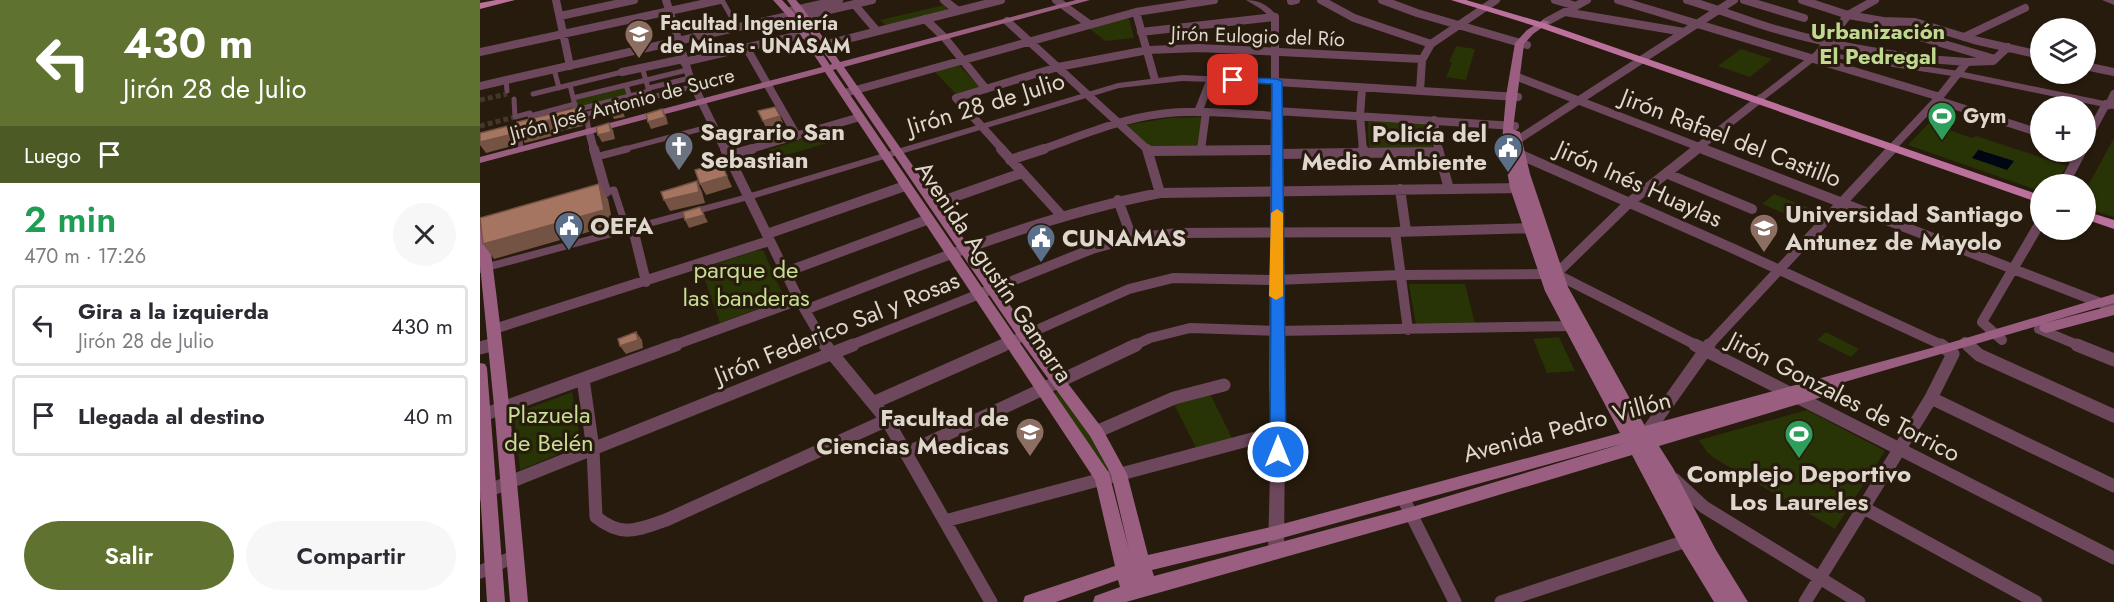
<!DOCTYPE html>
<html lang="es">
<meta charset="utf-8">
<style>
body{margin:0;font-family:Jost,sans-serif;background:#f7f7f7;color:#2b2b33;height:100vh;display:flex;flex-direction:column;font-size:22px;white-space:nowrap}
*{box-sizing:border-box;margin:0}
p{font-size:20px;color:#7c7c81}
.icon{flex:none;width:33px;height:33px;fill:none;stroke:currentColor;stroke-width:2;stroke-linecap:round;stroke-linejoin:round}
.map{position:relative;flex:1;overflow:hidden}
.sheet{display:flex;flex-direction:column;background:#fff;width:480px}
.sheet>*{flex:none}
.banner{background:#607230;color:#fff;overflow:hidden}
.controls{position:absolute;left:1550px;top:18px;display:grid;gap:12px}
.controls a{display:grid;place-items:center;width:66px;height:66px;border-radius:50%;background:#fff;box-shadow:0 2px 4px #0004;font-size:30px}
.pin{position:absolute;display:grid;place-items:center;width:51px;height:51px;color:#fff;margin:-26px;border-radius:12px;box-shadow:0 3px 9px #0006}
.me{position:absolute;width:66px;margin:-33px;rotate:0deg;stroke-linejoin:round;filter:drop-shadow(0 0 4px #0008)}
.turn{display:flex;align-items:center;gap:21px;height:126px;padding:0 24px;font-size:27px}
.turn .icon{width:78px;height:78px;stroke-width:2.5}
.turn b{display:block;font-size:42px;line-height:51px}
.then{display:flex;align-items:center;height:57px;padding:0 24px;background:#0003;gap:12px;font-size:22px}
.round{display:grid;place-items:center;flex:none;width:63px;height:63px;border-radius:32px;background:#f7f7f7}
.overview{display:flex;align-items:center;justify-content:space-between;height:102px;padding:0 24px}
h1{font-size:36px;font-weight:600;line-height:45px;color:#1e9e55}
.primary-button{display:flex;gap:12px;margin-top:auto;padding:12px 24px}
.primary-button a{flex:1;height:69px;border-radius:36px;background:#607230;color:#fff;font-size:24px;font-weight:600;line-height:69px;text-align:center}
.primary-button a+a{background:#f7f7f7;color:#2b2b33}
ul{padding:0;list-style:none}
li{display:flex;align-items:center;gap:18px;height:81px;margin:0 12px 9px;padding:0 12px;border:3px solid #e1e1e2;border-radius:6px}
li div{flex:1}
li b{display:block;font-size:22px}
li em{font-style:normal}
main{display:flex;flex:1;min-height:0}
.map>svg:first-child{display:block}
.green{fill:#283306}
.water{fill:#000612}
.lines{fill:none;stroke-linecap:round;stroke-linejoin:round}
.pedestrian-tunnel{stroke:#43372a;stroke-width:5;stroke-dasharray:5 3;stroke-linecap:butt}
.pedestrian-far1{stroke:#6d485d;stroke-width:5}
.pedestrian{stroke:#6d485d;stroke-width:7}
.minor-far2{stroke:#6d485d;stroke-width:8}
.minor-far1{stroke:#6d485d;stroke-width:10}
.minor{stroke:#6d485d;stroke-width:13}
.tertiary{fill:#6d485d;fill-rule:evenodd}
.secondary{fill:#9a5f80;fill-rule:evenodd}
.primary{fill:#bc719c;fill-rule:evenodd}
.shaded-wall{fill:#745244}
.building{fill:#a57561;stroke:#745244;stroke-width:1.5}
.route{fill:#1a73e8;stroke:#114b97;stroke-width:1.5}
.slow{fill:#f59e0b}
.labels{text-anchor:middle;stroke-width:6;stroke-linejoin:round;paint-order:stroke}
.far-poi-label{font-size:20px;font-weight:bold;fill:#dfd7ce;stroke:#271b0d;text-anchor:start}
.far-street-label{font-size:20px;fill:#dfd7ce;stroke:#271b0d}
.far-quarter-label{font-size:22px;font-weight:bold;fill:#c0d990;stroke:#271b0d}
.street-label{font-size:24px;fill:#dfd7ce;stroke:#271b0d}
.poi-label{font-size:24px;font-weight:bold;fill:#dfd7ce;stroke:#271b0d;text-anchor:start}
.park-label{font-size:24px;fill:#c6dd94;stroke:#271b0d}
</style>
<main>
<section class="sheet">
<div class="banner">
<div class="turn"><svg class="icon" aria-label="left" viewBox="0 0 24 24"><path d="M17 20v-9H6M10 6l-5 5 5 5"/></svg><div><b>430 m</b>Jirón 28 de Julio</div></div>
<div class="then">Luego<svg class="icon" aria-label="arrive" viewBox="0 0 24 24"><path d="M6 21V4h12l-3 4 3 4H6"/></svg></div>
</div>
<div class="overview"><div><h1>2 min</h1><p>470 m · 17:26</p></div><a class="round"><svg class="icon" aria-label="close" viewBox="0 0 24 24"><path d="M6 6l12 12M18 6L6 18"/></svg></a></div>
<ul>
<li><svg class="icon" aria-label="left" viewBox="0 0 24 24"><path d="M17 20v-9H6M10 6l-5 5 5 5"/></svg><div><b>Gira a la izquierda</b><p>Jirón 28 de Julio</p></div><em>430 m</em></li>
<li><svg class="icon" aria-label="arrive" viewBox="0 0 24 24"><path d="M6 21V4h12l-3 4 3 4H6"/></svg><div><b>Llegada al destino</b></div><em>40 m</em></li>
</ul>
<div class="primary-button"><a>Salir</a><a>Compartir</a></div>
</section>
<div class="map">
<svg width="1634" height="602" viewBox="0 0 1634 602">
<rect width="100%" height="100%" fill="#271b0d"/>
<path class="green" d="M469 4 476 10 408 27 400 20Z
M645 18 649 19 654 38 625 41 609 28Z
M976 46 995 49 986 80 966 77 972 63 969 62Z
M1261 49 1292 59 1270 77 1238 66Z
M478 64 501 88 477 95 453 70Z
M146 85 150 96 96 110 93 98Z
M722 117 719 150H671L647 125 689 118Z
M891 119 947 124 953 150 889 151 888 121Z
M1449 123 1492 138 1496 136 1587 166 1575 184H1560V191L1428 145Z
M350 130 357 140 294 159 288 150Z
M1634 138V217L1605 208V191Z
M1294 194 1341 213 1330 224 1282 204Z
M283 250 304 297 299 301 240 323 221 269 275 251Z
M929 284H985L995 323 936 325Z
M1346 332 1379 349 1371 357 1337 340Z
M1079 337 1095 371 1067 373 1053 339Z
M580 390 633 469 625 472 573 394Z
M728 390 752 438 716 448 692 400Z
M92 392 101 445 40 470 34 414Z
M1327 410 1405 451 1355 529 1234 458 1227 452 1219 440Z"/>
<path class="water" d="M1499 149V150L1534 161 1527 170 1492 158Z"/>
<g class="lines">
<path class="pedestrian-tunnel" d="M0 100 27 94
M0 126 35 117"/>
<path class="pedestrian-far1" d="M242 0 257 27
M74 69 79 88
M26 80 27 91
M90 85 96 110 169 91 162 67
M146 85 207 70
M169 88 210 78
M53 94 142 72
M93 98 146 85 151 100
M34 99 35 117 50 113V116L95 104
M106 114 109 131
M92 118 215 86
M39 130 41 149
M141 150 232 126"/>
<path class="pedestrian" d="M116 157 147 149
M126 192 134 190 147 230"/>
<path class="minor-far2" d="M76 0 90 66
M186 0 210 78 245 150
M464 0 478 11
M576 0 609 24
M841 0 874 18 951 44
M902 0 937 13 1047 45
M1075 0 1096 6
M1138 0 1460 97
M1207 0C1237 9 1266 20 1295 29 1358 47 1422 58 1487 62
M1264 0 1324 18
M1322 0 1368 15 1403 21 1435 22 1494 40 1560 55
M811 1 816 0
M374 4 397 31
M310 11 359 0
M656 12 675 80
M1085 12 1204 32
M80 16 154 0
M315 18 392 0
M445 19 464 37 506 89
M527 21 668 150
M1066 22 1107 0
M1406 27 1515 59
M661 32 795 17
M1484 37 1545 8
M343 45 521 0
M266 47 317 136
M0 52 240 0
M1339 53 1368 15 1395 0
M204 62 324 34
M1605 66 1634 72
M142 72 203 59
M1035 76 1227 150
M797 82 1038 97
M0 86 312 15
M882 88 880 116 883 150
M940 91 942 60 951 44 1016 0
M365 93 656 12 734 0
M1457 100 1560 133
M1629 105 1634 94
M796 111 1035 126
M718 112 731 79
M954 120 958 150
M109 131 114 150
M1029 141H1036L1254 0
M1605 143 1626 104
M267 150 380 117
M523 150 476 98 578 67 668 50 719 48 941 59
M560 150C598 137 639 119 680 114 718 109 758 114 796 116
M721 150 726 112
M768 150H797
M1215 150 1281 98
M1410 150 1457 100 1487 62 1513 61 1528 47"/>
<path class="minor-far1" d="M245 149 319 300 346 346
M521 149 580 214
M667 149 680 193
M883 149V154
M958 149 969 189
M1223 149 1634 308
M669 151 797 150
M721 151V149
M797 154 958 152
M1033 154H1039L1254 249 1464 346
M247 156 272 149
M530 160 564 149
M1188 174 1272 209
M1584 184 1601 152
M920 189 926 231
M112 196 126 192 114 149
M638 200 652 238
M454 204 542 173
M153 229 166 282
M915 232 928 330
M287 234 425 186
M306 272 449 219
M1076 274 1218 346
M1076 274 1150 202 1217 149
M325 310C442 265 556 217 680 193L1043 188
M14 329 289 241
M1559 329 1600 346
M1522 340 1502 322 1560 223
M1485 342 1489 346
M6 346 16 343
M192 346 319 300
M369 346 612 249 652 238 697 233 915 232 1057 228
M521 346 649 289 693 278 796 280 920 275 1072 274
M653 346 670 338 710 328 796 331 1096 326
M1228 346 1412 149"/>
<path class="minor" d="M345 345 407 420 511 602
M1215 345 1634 558
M1488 345 1499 355 1634 416
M1597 345 1634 360
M0 348 11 345
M103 379 113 449 116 517C142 538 157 530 186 520L407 420
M1451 398 1634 486
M395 402 524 345
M3 415 196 345
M1168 431 1229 345
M616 432 694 398 744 385
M427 453 656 345
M1194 479 1224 507 1379 602
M0 494 373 345
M923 498 975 602
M1384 508 1556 602
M465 521 798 432
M0 572 35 556
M1021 602 1206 541
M1325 602 1451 398 1473 354 1461 345"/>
<path class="tertiary" d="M766 0C781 0 789 7 799 17V80L801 82 800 84 803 385 805 432 804 552 802 557 796 559 790 557 788 552 791 432 789 385 791 84 702 81 639 88 272 199 0 273V265L264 195 638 83 702 75 791 79V18L781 9Z
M1622 0H1634V5Z
M1336 51 1479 71 1634 103V109L1479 77 1341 56 1284 100H1278V96Z"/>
<path class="secondary" d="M293 0H302L317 16 350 65 352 64 307 0H316L322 7 360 62 596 0H610L364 67 550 334 622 428 647 474 668 555 795 526 1140 433 1065 291 1030 188 1022 141 1026 96 1035 43 1047 30 1063 20 1070 22 1053 34 1044 44 1033 129 1040 132 1050 174 1088 287 1165 426 1466 344 1634 294V303L1565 323 1634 305V315L1566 333 1561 331 1559 328 1561 325 1361 383 1364 387 1362 391 1179 446 1193 468 1236 550 1268 602H1234L1200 546 1152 455 932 521 646 602H613L615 596 640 587 638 580 576 602H543L545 596 635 566 615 480 345 72 0 163V157L342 67 311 20ZM356 69 540 340 610 436 631 474 649 550 629 473 353 70ZM1145 443 932 507 674 576 672 570 795 540Z
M0 226 8 231C25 354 37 478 48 602H30L15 416 0 265Z
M0 363 5 364 7 368 25 602H7L0 491Z"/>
<path class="primary" d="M16 0H35L0 9V3Z
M971 0H986L1064 23 1560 195V203L1058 27Z
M1605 211 1634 220V229L1605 219Z"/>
</g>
<path class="shaded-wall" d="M138 102 145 117 134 119 130 112Z
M95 108 102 119 103 126 71 133 72 136 45 143 37 131 64 121Z
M182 109 186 116 188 124 171 129 168 122Z
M300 116 303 123 286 128 283 121Z
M129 123 133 130 135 139 122 142 118 135Z
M28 126 35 136 36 145 6 153 0 145V142Z
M241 163 252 187 226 195 220 184Z
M217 181 222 192 225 203 190 211 184 200Z
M119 184 128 199 133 225 14 259 3 244Z
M224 215 228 222 209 228 205 220Z
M156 332 162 340 163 348 146 354 140 346Z"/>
<path class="building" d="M138 102 141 110 130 112 128 105Z
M295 107 300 116 283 121 278 111Z
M95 108 96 114 64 121V124L37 131V122Z
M182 109 185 117 168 122 166 114Z
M129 123 131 132 118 135 116 127Z
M28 126 29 135 0 142V133Z
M241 163 247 176 220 184 215 170Z
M217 181 219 192 184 200 181 192Z
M119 184 124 210 3 244 0 218Z
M220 207 224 215 205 220 203 212Z
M156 332 158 340 140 346 138 339Z"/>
<path class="route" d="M753 77 797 79 802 81 806 452 803 457 798 459 792 457 790 452 792 84 750 82 748 80Z"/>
<path class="slow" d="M797 209 803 213V296L796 300 789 296 791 213Z"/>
<defs>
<g id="university-pin" transform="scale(1.5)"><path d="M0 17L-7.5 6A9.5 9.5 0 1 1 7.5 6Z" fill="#8d6e63" stroke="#271b0d"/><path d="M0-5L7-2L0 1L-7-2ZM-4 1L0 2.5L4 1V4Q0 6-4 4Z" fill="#fff"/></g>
<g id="stadium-pin" transform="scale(1.5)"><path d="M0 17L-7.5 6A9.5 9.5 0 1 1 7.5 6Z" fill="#2e9e5b" stroke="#271b0d"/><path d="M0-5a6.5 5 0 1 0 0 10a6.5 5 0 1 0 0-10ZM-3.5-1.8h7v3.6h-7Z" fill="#fff"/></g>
<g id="church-pin" transform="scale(1.5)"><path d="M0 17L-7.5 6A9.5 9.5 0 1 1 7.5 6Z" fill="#6b7280" stroke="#271b0d"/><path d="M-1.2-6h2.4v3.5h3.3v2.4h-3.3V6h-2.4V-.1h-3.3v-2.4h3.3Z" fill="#fff"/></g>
<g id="civic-pin" transform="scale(1.5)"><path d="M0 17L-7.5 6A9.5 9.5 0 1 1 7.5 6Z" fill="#5c6f8a" stroke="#271b0d"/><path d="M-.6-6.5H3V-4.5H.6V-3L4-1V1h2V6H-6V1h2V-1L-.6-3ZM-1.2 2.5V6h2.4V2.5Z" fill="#fff"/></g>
</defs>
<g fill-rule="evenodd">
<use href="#university-pin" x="159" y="34"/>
<use href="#stadium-pin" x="1462" y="116"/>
<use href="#church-pin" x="199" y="146"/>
<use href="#civic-pin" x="1028" y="148"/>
<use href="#civic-pin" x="89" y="226"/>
<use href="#university-pin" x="1284" y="228"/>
<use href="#civic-pin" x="561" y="238"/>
<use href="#university-pin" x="550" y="432"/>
<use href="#stadium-pin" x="1319" y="434"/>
</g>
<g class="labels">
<g class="far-poi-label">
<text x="180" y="30">Facultad Ingeniería<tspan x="180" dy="23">de Minas - UNASAM</tspan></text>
<text x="1483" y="123">Gym</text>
</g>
<g class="far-street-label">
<text transform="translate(778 36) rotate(2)" y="7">Jirón Eulogio del Río</text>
<text transform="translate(142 104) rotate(-15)" y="7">Jirón José Antonio de Sucre</text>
</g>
<g class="far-quarter-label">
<text x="1398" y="39">Urbanización<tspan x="1398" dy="25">El Pedregal</tspan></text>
</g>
<g class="street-label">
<text transform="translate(506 104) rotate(-17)" y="8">Jirón 28 de Julio</text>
<text transform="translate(1251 138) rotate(21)" y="8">Jirón Rafael del Castillo</text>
<text transform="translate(1159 184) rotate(24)" y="8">Jirón Inés Huaylas</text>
<text transform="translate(514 272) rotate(56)" y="8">Avenida Agustín Gamarra</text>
<text transform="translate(357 328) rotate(-22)" y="8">Jirón Federico Sal y Rosas</text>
<text transform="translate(1364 397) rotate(27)" y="8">Jirón Gonzales de Torrico</text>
<text transform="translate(1087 427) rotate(-15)" y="8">Avenida Pedro Villón</text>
</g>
<g class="poi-label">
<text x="220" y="140">Sagrario San<tspan x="220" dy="28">Sebastian</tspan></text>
<text x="1007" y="142" text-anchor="end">Policía del<tspan x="1007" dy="28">Medio Ambiente</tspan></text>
<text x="1305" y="222">Universidad Santiago<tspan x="1305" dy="28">Antunez de Mayolo</tspan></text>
<text x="110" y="234">OEFA</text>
<text x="582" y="246">CUNAMAS</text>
<text x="529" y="426" text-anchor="end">Facultad de<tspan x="529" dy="28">Ciencias Medicas</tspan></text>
<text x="1319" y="482" text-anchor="middle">Complejo Deportivo<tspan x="1319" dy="28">Los Laureles</tspan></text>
</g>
<g class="park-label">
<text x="266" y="278">parque de<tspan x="266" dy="28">las banderas</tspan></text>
<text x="69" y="423">Plazuela<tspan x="69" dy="28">de Belén</tspan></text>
</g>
</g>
</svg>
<div class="controls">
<a><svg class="icon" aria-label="layers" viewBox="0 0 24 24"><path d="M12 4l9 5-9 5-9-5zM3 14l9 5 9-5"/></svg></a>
<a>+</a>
<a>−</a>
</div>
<div class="pin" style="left:753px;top:80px;background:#d93025"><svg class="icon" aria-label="arrive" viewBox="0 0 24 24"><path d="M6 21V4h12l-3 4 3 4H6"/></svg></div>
<svg class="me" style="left:798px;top:452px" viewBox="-20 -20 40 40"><circle r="17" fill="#1a73e8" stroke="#fff" stroke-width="3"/><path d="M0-11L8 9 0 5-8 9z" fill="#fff"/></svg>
</div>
</main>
